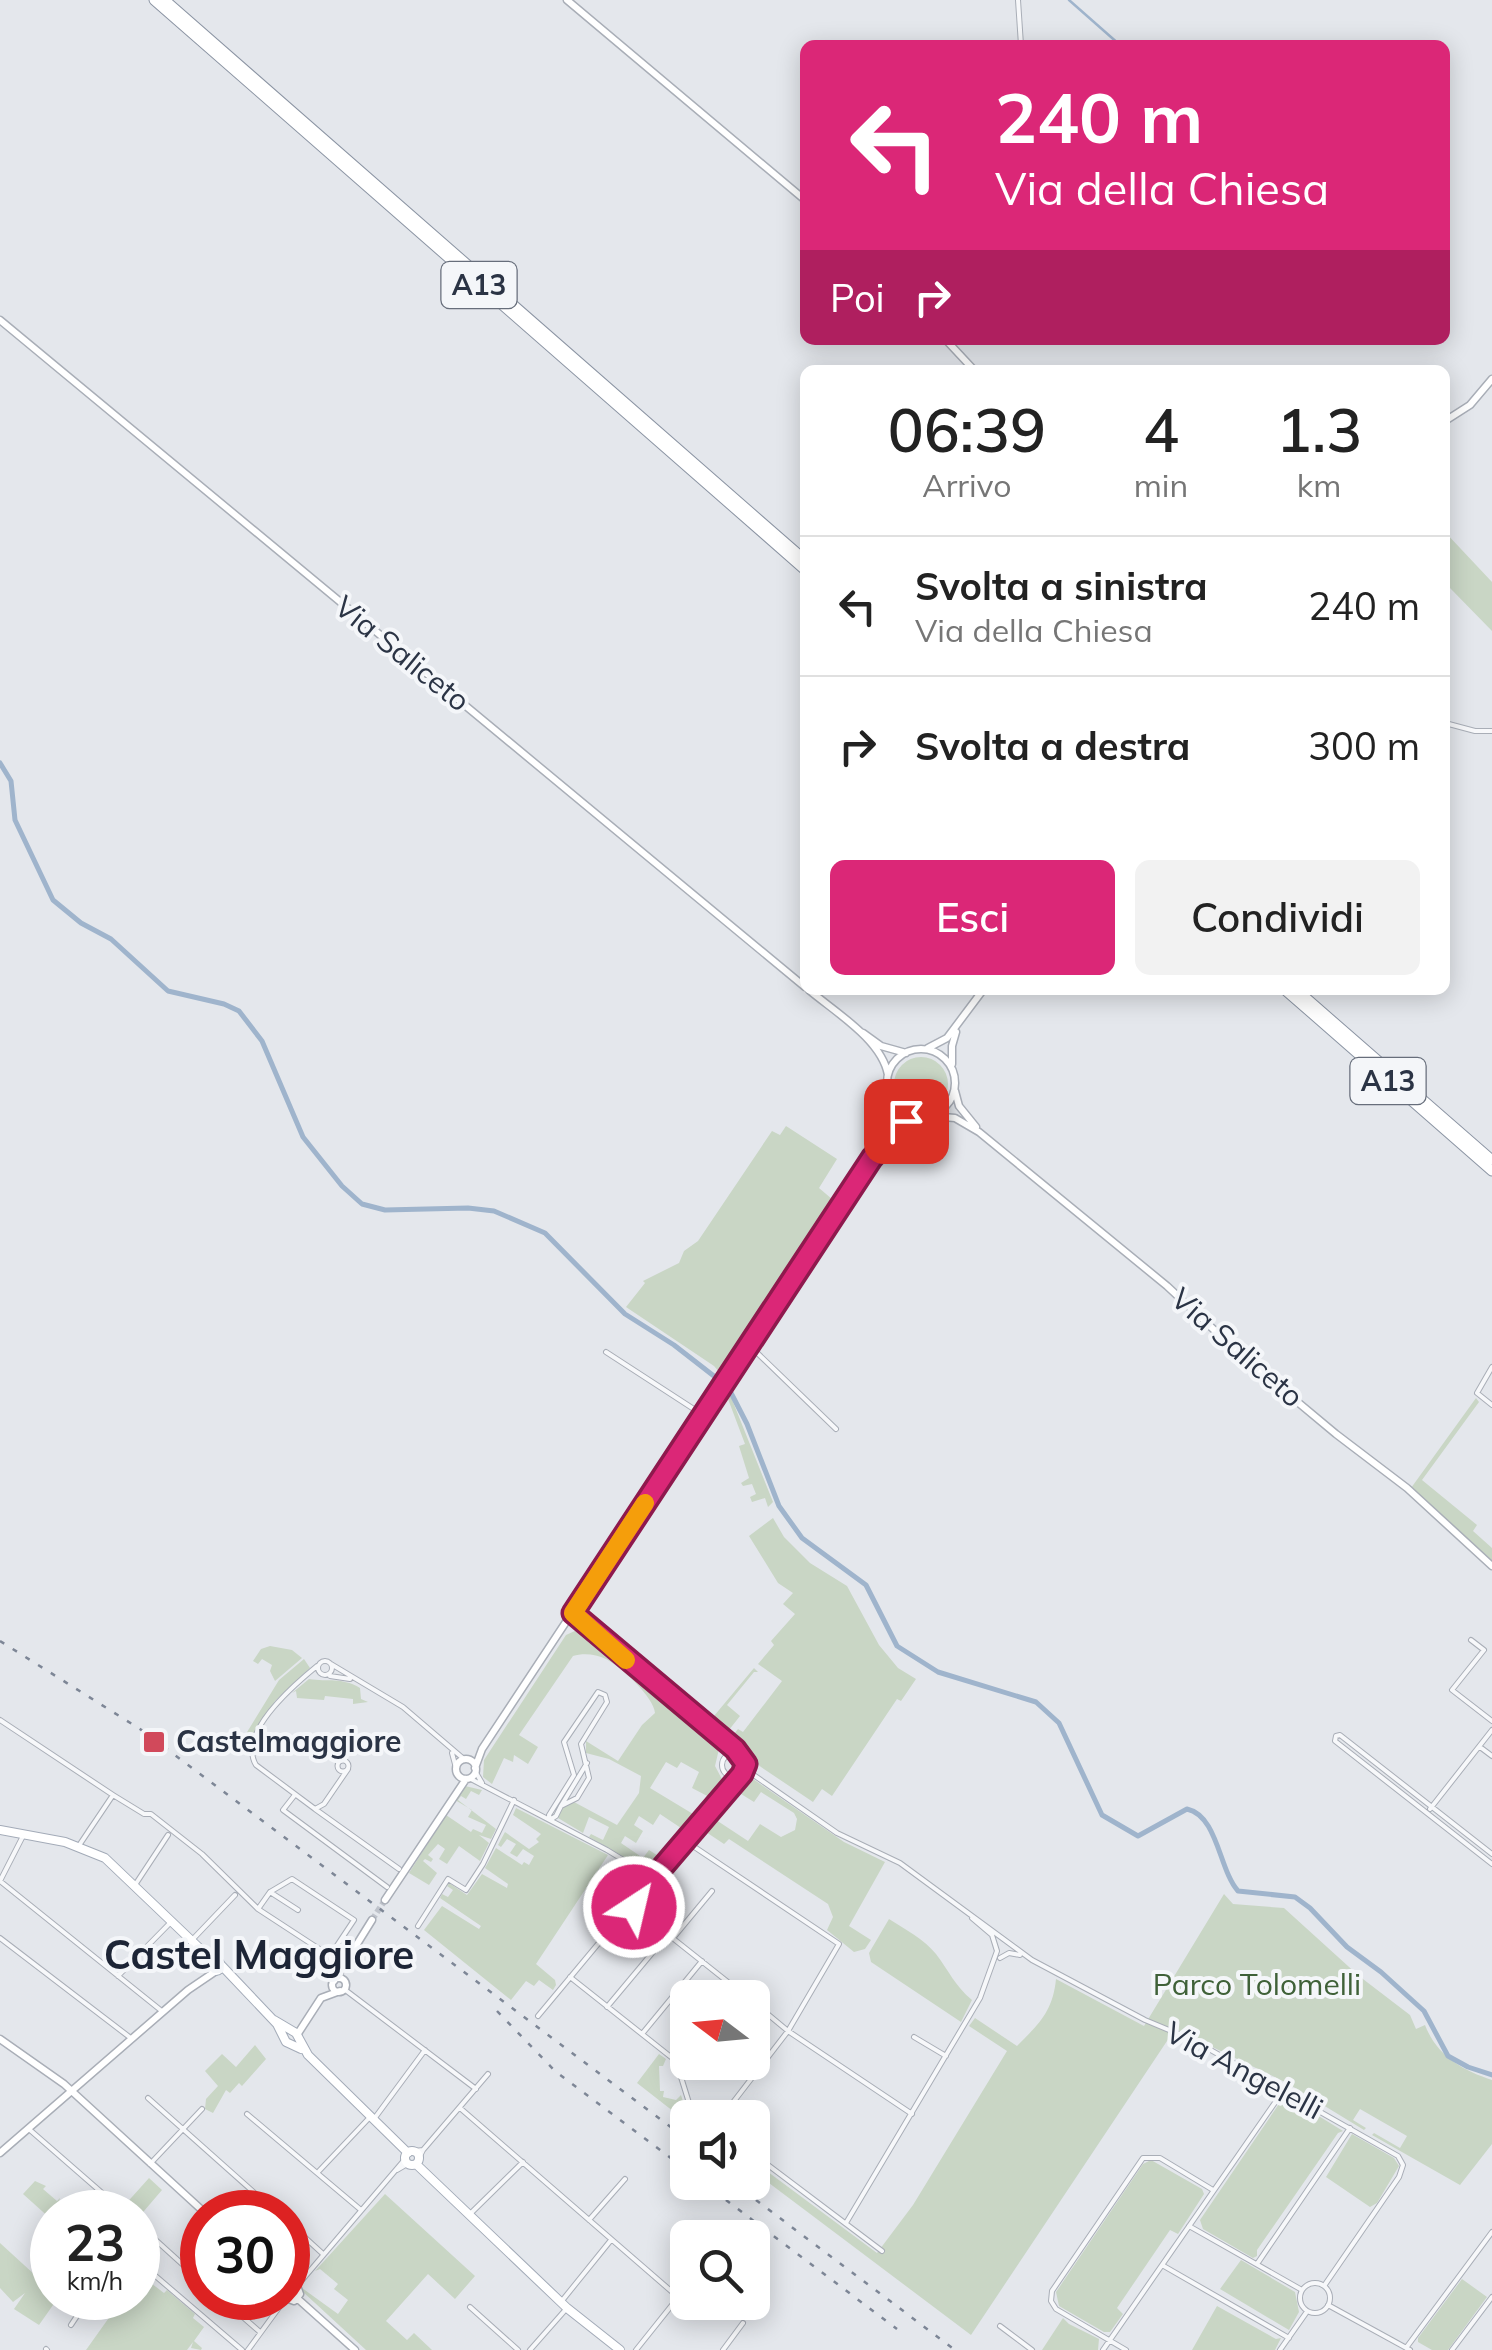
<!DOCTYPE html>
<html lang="it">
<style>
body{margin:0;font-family:Mulish,sans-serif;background:#f2f2f2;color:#222;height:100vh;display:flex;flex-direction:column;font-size:38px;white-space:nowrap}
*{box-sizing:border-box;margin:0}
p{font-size:32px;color:#767676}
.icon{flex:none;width:55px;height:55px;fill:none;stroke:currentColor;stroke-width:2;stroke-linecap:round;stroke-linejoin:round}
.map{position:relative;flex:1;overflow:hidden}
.panel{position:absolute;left:800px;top:365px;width:650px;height:630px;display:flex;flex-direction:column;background:#fff;border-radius:15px;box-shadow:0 5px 25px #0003}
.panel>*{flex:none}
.banner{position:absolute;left:800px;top:40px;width:650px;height:305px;border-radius:15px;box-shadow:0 5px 25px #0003;background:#db2777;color:#fff;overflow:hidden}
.needle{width:65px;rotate:286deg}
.buttons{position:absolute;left:670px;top:1980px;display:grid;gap:20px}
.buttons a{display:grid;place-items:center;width:100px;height:100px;border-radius:15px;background:#fff;box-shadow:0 5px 25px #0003;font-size:50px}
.speed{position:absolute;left:30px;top:2190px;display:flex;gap:20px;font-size:50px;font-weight:700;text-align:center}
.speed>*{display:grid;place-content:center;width:130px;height:130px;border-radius:50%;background:#fff;box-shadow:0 5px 25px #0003;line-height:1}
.speed small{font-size:25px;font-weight:400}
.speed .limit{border:15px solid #d22;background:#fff;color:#111}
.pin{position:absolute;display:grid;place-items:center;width:85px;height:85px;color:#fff;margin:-42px;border-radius:20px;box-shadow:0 5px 15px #0006}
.me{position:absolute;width:110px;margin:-55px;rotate:35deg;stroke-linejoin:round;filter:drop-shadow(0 0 8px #0008)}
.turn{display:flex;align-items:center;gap:35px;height:210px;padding:0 30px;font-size:45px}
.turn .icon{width:130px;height:130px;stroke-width:2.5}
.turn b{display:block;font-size:70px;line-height:85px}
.then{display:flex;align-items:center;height:95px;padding:0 30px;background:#0003;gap:20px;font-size:38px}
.eta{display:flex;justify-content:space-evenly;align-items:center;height:170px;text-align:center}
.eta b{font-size:60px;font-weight:600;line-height:70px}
.cta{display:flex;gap:20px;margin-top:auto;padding:20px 30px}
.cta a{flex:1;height:115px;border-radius:15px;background:#db2777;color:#fff;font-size:40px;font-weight:600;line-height:115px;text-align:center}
.cta a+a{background:#f2f2f2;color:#222}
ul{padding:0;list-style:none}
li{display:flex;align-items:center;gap:30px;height:140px;padding:0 30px;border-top:2px solid #e0e0e0}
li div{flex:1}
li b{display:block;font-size:38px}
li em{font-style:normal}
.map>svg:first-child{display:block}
.green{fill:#c9d6c5}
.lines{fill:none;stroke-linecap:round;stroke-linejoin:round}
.stream{stroke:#9fb4cc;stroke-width:2.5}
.canal{stroke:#9fb4cc;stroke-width:5}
.secondary-tunnel{stroke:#bfc3cb;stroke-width:6;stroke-dasharray:6 3;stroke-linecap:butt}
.street-casing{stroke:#a9aeb7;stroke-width:6}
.secondary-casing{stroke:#a9aeb7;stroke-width:9}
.primary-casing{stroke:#a3abb8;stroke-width:10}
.highway-casing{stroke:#8b94a3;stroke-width:11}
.street{stroke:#f7f8fa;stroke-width:4}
.secondary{stroke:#fff;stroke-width:6}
.primary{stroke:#fff;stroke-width:8}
.highway{stroke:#fff;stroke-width:9}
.rail{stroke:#7d8696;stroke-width:2.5;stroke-dasharray:5 10;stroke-linecap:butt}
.route-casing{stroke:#8e194d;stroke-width:25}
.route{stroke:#db2777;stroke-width:18}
.slow{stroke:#f59e0b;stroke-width:18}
.poi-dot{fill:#d1495b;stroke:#f4f6f9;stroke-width:4}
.labels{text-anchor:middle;stroke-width:8;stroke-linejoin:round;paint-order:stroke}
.shield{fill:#f4f6f9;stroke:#676e7b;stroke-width:2.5}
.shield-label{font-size:28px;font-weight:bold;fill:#2b3445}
.street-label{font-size:30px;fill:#2b3445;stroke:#f4f6f9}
.poi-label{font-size:30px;font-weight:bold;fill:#2b3445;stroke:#f4f6f9;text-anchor:start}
.park-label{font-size:30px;fill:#3f6138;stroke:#f4f6f9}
.district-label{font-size:40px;font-weight:bold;fill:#1d2536;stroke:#f4f6f9}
</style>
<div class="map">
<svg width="1492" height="2350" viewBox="0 0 1492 2350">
<rect width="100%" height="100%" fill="#e4e7ec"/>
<path class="green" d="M1445 532 1492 582V631L1450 588 1445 591Z
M894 1084a27 27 0 1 1 54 0a27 27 0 1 1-54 0Z
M786 1126 837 1159 819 1188 846 1211 776 1322 764 1323 726 1380 714 1366 626 1307 645 1283 643 1281 679 1263 684 1251 698 1241 772 1131 780 1135Z
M725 1391 729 1392 773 1502 768 1507 765 1498 752 1502 750 1497 756 1494 752 1484 743 1486 741 1483 749 1478 739 1446 745 1444Z
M1476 1398 1479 1402 1422 1480 1477 1525 1473 1531 1492 1548V1561L1411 1488Z
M773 1518 784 1537 810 1563 847 1586 879 1645 898 1668 916 1679 901 1701 897 1699 832 1796 822 1789 813 1802 761 1767 730 1739 738 1729 743 1732 782 1681 758 1664 774 1645 771 1641 795 1614 783 1604 793 1593 778 1583 749 1536Z
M577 1630 717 1742 719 1749 715 1766 724 1783 713 1799 692 1788 699 1772 681 1762 677 1768 666 1762 650 1788 698 1817 688 1829 681 1828 660 1814 653 1825 639 1816 634 1825 643 1831 636 1843 625 1836 621 1843 643 1858 649 1850 663 1859 652 1873 589 1837 591 1834 603 1840 609 1827 589 1817 583 1833 558 1818 562 1808 574 1802 617 1825 639 1793 641 1776 609 1759 586 1753V1741L618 1761 642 1725 655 1713C654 1697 621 1667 606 1659 596 1654 583 1653 573 1656L519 1735 538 1747 528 1764 514 1755 513 1762 504 1758 492 1784 483 1777 484 1760 566 1635Z
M270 1646 292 1650 302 1658 275 1681 270 1671 272 1665 262 1659 258 1664 253 1661 261 1649Z
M304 1659 310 1668 275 1701 252 1738 244 1737 279 1680Z
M754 1668 758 1672H754L727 1705 740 1716 725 1735 709 1722Z
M309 1679C328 1682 342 1677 360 1688L361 1699 368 1702 353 1704V1699L325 1696 324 1700 297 1698 296 1691 292 1693Z
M745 1778 753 1779 844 1842 885 1862 849 1926 871 1940 865 1949 854 1952 827 1930 833 1917 828 1904 729 1839 724 1844 700 1828 710 1816 748 1841 760 1824 781 1837 795 1830 797 1819 794 1813 761 1792 754 1802 733 1789Z
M465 1786 482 1790 479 1795 471 1791 466 1799 461 1796 458 1800 496 1829 491 1839 479 1835 489 1843 480 1861 459 1846 447 1864 439 1859 445 1849 438 1844 428 1855 433 1859 431 1862 425 1859 423 1861 437 1873 429 1885 409 1873 446 1815 471 1832 473 1829 482 1833 486 1825 468 1817 472 1810 455 1800Z
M516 1808 608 1855 536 1964 555 1980 556 1985 553 1990 539 1980 534 1986 526 1981 511 2000 424 1930 442 1906 479 1929 481 1926 440 1898 442 1894 448 1897 453 1890 447 1886 449 1883 467 1895 482 1874 507 1888 508 1884 485 1868 496 1848 522 1865 524 1862 529 1865 534 1856 523 1849 517 1857 510 1853 516 1844 507 1839 501 1847 498 1845 505 1832 529 1849 539 1842 536 1839 541 1834 513 1815Z
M1224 1894 1233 1904 1284 1908 1359 1976 1410 2015 1416 2029 1425 2025C1437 2056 1462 2070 1492 2080V2144L1460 2185 1372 2135 1374 2133 1400 2148 1407 2136 1360 2109 1353 2120 1366 2128 1364 2130 1287 2083 1175 2029 971 2335 753 2171 752 2160 877 2253 913 2205 1007 2051 969 2026 975 2018 1017 2046C1039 2024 1053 2011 1056 1979L1144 2026Z
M889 1919C906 1930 924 1939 936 1954 949 1971 955 1986 972 2000L961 2022 871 1962 869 1953Z
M255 2045 266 2059 242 2086 239 2083 230 2093 226 2090 213 2113 205 2109 206 2099 218 2086 205 2071 222 2054 236 2067Z
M659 2054 666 2059 663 2066H659L660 2091H664L663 2097 676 2100 681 2095 686 2111 696 2117 688 2118 687 2122 637 2083Z
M1283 2098 1291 2099 1343 2131 1338 2133 1257 2250V2256L1253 2258 1203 2229 1200 2220Z
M1352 2134 1394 2158 1399 2166 1377 2203 1370 2207 1326 2177Z
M1151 2160 1202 2189 1204 2194 1178 2234 1170 2230 1117 2308 1123 2314 1110 2332H1104L1059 2306 1056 2292 1143 2164Z
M149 2178 162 2190 138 2218V2212H129L123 2207Z
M35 2181 46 2186 43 2189 57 2201 60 2198 59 2202 71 2212H52V2220L23 2194Z
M385 2194 475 2276 455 2299 428 2274 386 2321 407 2340 414 2333 432 2350H366L302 2291V2288L338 2314 348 2300 334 2289 338 2284 320 2269 315 2271Z
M0 2243 35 2275 38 2272 43 2275 40 2269 45 2264 52 2270V2298H58L39 2325 14 2309 25 2293 13 2302 0 2288Z
M1241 2260 1295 2292 1299 2312 1289 2330 1220 2289Z
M139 2274 164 2293 167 2290 195 2314 193 2318 204 2327 194 2341 202 2348 201 2350 191 2348 193 2342 187 2350H86L123 2298H138Z
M1462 2279 1487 2297 1448 2350H1432L1418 2342V2338Z
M1217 2306 1276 2339 1281 2338 1275 2350H1192Z
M1063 2318 1069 2324 1099 2339 1098 2350H1042Z"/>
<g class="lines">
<path class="stream" d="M1069 0 1120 45"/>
<path class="canal" d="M0 763 11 781 15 820 53 900 81 923 111 939 168 991 224 1004 239 1011 262 1041 303 1137 342 1186 362 1204 385 1210 468 1208 494 1211 545 1233 625 1314 674 1345 728 1387 747 1424 779 1506 802 1538 866 1585 897 1646 938 1672 1036 1702 1059 1723 1102 1815 1138 1836 1187 1809C1218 1816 1219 1870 1238 1891L1295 1897 1310 1908 1347 1947 1381 1972 1424 2011 1448 2056 1468 2067 1492 2075"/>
<path class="secondary-tunnel" d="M372 1920 385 1900"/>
<g class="street-casing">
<path id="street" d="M1018 0 1021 45
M1445 723 1475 731H1492
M749 1345 836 1429
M606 1352 703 1415
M1492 1367 1477 1393 1492 1405
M573 1613 740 1755
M1471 1640 1484 1650 1452 1690 1492 1721
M318 1668a7 7 0 1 1 14 0a7 7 0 1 1-14 0Z
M331 1664 403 1707 465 1760
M317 1666C295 1684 237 1733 256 1765L315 1809 324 1804 348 1769
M330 1676 350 1679
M598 1692 605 1695 607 1702 581 1744 589 1778 577 1798 561 1806 556 1816 550 1820 549 1815 574 1775 564 1742Z
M0 1720 113 1795 80 1844
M1480 1747 1492 1756
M452 1753 456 1768
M722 1765a12 12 0 1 1 24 0a12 12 0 1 1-24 0Z
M337.5 1766a5.5 5.5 0 1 1 11 0a5.5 5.5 0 1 1-11 0Z
M745 1769 837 1833 900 1863 1032 1960 1145 2020 1193 2040 1398 2156 1403 2165 1399 2177 1324 2286
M475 1771 482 1783
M469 1778 607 1850 653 1878
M113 1795 144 1814H151L202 1854 258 1909 330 1956
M294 1796 283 1810 387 1887
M561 1806 587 1763
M315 1809 399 1869
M1430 1809 1492 1730
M684 1840 839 1944 788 2031 721 2118
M1492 1854 1340 1735 1336 1736 1335 1741 1492 1864
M0 1881 163 2012
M0 1881 23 1836
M135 1885 168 1835
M270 1892 292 1879 354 1920 330 1956
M631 1905 748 1998
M258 1909 270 1892 298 1910
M418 1926 448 1879 466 1890 483 1864 514 1800
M0 1938 132 2039
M673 1938 712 1891
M192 1940 235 1895
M330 1956 332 1964 327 1973 334 1981
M1000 1958 1009 1953 1020 1955
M118 1976 171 1922
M570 1977 676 2061 690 2106 704 2118
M344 1989 476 2089
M752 2001 788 2031 912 2114
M607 2007 668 1934
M538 2016 738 1776
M642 2034 702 1961
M914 2037 946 2056
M148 2098 276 2212
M460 2108 678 2297
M247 2114 361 2210
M374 2119 425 2050
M30 2130 124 2212
M423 2150 488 2074
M414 2151 423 2150 419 2158
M752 2153 882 2251
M150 2164 202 2109
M397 2170 409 2163
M319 2171 371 2116
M470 2214 523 2162
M589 2220 625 2179
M288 2222 323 2254
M846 2223 980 1998 997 1951 992 1935 972 1918
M138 2224 202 2282
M1189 2226 1302 2290
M138 2261 242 2350
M1257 2264 1350 2128
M1162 2265 1289 2338
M1300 2298a15 15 0 1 1 30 0a15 15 0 1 1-30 0Z
M297 2286 406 2158
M221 2298 260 2332
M561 2302 611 2240
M1328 2305 1410 2350
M470 2307 518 2350
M71 2325 89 2298
M1000 2326 1032 2350
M1406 2348 1492 2232
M46 2349 47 2350
M248 2350 286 2298
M530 2350 567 2308
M636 2350 688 2285
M723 2350 743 2323
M1103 2350 1283 2091
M1126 2350 1056 2309 1051 2301 1052 2291 1143 2158H1160L1213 2190
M1280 2350 1306 2313
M1452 2350 1492 2297"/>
</g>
<g class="secondary-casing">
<path id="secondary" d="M567 0 805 200
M0 320 805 987
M946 340 974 370
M1445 421 1470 405 1492 379
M809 990C835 1012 882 1040 888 1075
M863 1033 881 1046 906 1053
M928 1048 947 1038 983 990
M887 1083a34 34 0 1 1 68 0a34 34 0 1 1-68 0Z
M952 1064V1046L956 1032
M955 1091 959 1106 976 1127
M931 1116 955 1118 979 1132 1167 1286 1240 1354 1336 1434 1407 1488 1492 1566
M882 1146 898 1127 913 1119
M456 1769a10 10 0 1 1 20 0a10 10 0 1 1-20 0Z
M475 1768 482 1749 872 1159 888 1125 891 1098
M385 1900 466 1779
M332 1985a7 7 0 1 1 14 0a7 7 0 1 1-14 0Z
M334 1981 372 1920
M297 2035 321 1998 340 1991
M0 2039 64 2084 204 2212
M0 2153 188 1990 216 1971
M286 2298 294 2301 300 2294 297 2286 288 2287
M298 2299 355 2350"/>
</g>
<g class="primary-casing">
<path id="primary" d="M0 1830 65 1842 105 1858 214 1962
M211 1966a5 5 0 1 1 10 0a5 5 0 1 1-10 0Z
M222 1966 277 2024 286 2042 301 2049
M274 2020 296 2033 308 2055 408 2153
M405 2158a7 7 0 1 1 14 0a7 7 0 1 1-14 0Z
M416 2164 567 2308 620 2350"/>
</g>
<g class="highway-casing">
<path id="highway" d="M154 0 805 570
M165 0 805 560
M1285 990 1492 1171
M1297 990 1492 1160"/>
</g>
<use href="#street" class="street"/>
<use href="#secondary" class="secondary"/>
<use href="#primary" class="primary"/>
<use href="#highway" class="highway"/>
<path class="rail" d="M0 1641 140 1729 688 2140
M497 2011 555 2071 688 2171
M702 2182 897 2329
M732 2182 955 2350"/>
</g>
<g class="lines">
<g class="route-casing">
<path id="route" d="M634 1907 631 1904 742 1774 746 1764 735 1749 573 1613 872 1158 906 1121"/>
</g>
<use href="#route" class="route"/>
<path class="slow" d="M626 1660 573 1613 645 1503"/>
</g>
<rect class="poi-dot" x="142" y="1730" width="24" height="24" rx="5"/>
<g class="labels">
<g class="shield">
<rect x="441.5" y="262" width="75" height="46" rx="8"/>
<rect x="1350.5" y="1058" width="75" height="46" rx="8"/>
</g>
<g class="shield-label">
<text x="479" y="295">A13</text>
<text x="1388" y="1091">A13</text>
</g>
<g class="street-label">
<text transform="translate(402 654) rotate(39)" y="10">Via Saliceto</text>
<text transform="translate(1237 1348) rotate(41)" y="10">Via Saliceto</text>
<text transform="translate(1244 2071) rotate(28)" y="10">Via Angelelli</text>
</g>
<g class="poi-label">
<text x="176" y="1752">Castelmaggiore</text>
</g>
<g class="park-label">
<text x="1257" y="1995">Parco Tolomelli</text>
</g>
<g class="district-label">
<text x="259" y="1969">Castel Maggiore</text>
</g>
</g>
</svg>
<div class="buttons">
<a><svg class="needle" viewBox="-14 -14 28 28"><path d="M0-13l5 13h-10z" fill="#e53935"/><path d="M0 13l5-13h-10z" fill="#767676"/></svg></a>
<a><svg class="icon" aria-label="sound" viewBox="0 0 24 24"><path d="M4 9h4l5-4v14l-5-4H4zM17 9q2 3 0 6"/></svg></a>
<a><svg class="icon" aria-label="search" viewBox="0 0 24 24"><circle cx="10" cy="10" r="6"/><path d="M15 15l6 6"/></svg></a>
</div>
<div class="speed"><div>23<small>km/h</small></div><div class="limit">30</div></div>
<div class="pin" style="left:906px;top:1121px;background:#d93025"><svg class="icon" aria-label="arrive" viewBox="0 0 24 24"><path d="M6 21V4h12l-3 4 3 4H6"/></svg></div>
<svg class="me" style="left:634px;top:1907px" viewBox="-20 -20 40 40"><circle r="17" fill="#db2777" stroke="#fff" stroke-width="3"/><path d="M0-11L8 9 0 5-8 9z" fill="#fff"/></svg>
<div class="banner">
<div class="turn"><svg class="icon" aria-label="left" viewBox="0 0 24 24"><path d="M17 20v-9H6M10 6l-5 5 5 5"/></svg><div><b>240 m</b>Via della Chiesa</div></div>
<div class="then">Poi<svg class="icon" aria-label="right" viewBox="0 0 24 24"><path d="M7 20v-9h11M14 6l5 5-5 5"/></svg></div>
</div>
<section class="panel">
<div class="eta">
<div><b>06:39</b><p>Arrivo</p></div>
<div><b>4</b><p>min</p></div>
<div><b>1.3</b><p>km</p></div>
</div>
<ul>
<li><svg class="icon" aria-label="left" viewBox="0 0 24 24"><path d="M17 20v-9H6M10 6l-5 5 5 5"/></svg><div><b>Svolta a sinistra</b><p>Via della Chiesa</p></div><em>240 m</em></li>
<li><svg class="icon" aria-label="right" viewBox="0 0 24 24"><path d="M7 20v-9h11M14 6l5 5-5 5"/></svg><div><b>Svolta a destra</b></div><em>300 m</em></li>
</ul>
<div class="cta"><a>Esci</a><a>Condividi</a></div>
</section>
</div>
